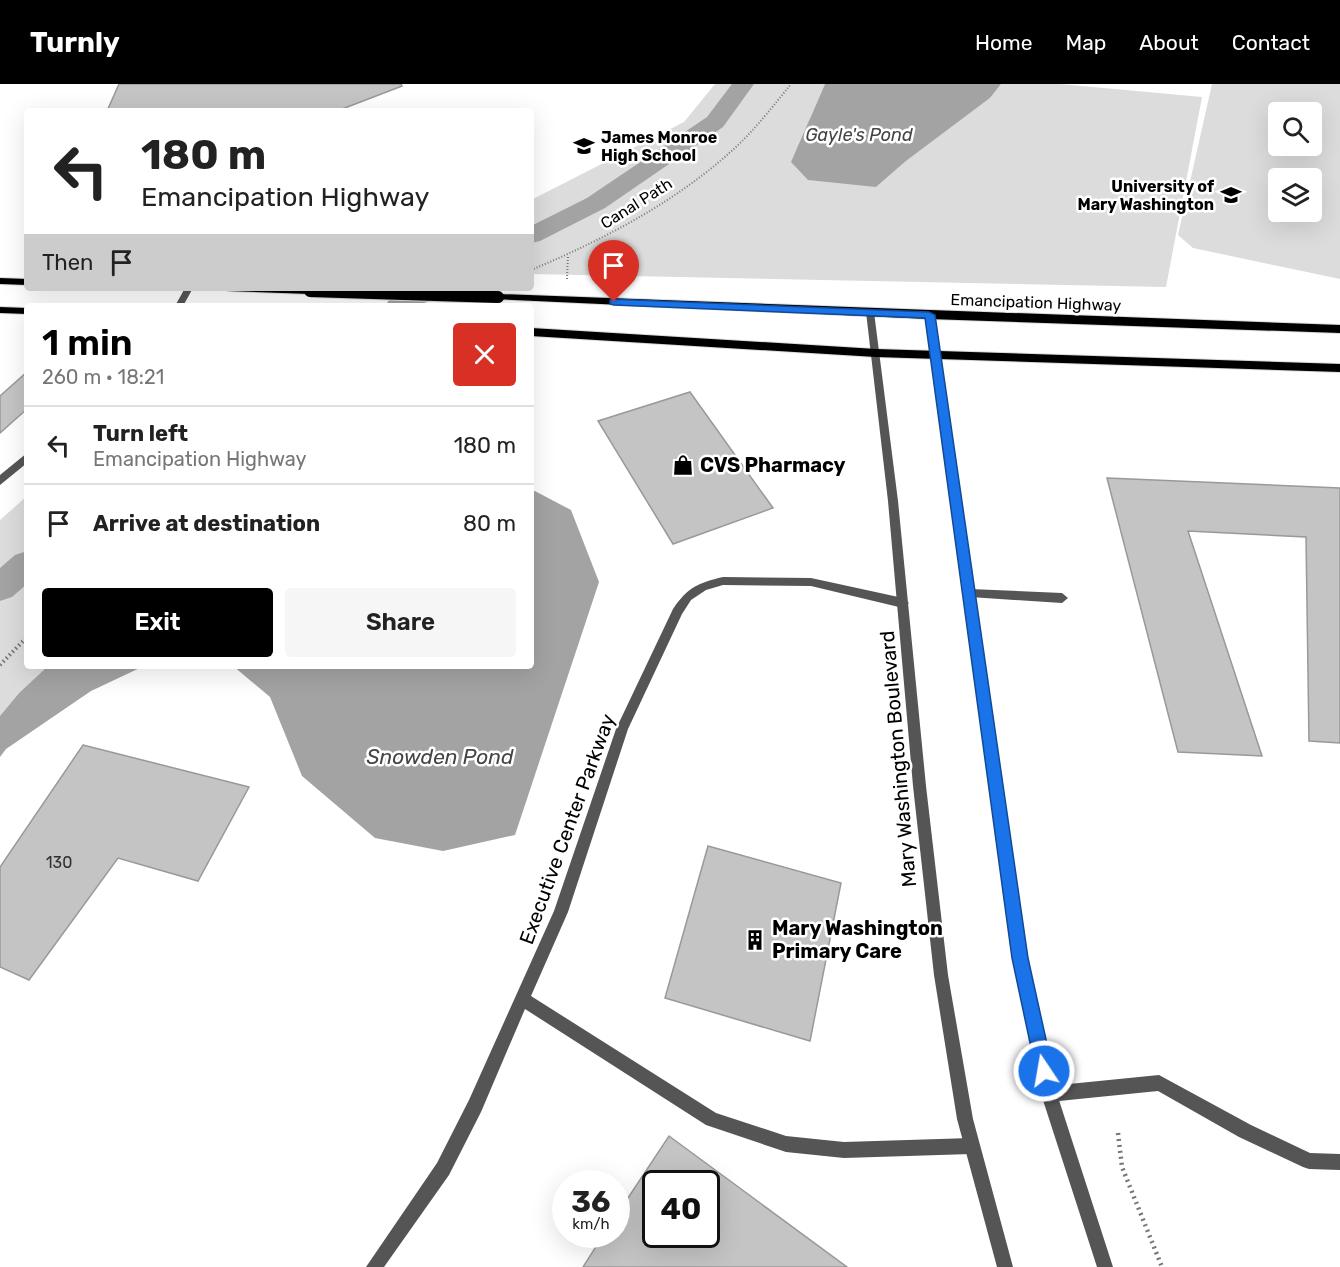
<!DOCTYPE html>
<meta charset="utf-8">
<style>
body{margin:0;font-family:Rubik,sans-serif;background:#f6f6f6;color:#222;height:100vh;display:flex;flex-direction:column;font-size:22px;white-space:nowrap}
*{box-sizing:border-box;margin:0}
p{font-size:20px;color:#767676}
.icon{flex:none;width:33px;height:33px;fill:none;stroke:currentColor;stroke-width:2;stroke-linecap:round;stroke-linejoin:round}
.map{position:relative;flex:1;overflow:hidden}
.drawer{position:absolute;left:24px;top:219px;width:510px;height:366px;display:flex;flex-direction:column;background:#fff;border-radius:6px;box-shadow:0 6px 24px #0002}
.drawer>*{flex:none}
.guide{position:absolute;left:24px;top:24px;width:510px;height:183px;border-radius:6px;box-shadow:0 6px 24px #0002;background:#fff;color:#222;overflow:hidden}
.fabs{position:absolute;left:1268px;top:18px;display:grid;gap:12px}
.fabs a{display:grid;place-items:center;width:54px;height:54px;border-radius:6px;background:#fff;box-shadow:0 6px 24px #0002;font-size:30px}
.speed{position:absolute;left:552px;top:1086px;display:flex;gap:12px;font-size:30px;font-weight:700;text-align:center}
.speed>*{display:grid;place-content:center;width:78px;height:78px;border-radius:50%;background:#fff;box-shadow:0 6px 24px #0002;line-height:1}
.speed small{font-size:15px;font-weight:400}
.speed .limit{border:3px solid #111;border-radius:9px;background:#fff;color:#111}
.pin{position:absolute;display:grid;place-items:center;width:51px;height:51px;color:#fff;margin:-62px -26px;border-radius:50% 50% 50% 0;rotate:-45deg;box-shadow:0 0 6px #0007}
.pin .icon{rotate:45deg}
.me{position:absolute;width:66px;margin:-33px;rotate:348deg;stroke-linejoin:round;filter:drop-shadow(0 0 4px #0008)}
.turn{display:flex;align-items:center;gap:21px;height:126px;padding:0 18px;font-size:27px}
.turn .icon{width:78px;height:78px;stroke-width:2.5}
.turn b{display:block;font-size:42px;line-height:51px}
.then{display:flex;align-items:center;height:57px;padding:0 18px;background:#0003;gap:12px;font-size:22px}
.round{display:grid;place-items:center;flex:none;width:63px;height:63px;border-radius:6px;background:#f6f6f6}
.summary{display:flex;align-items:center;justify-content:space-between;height:102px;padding:0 18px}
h1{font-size:36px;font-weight:600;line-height:45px;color:#000}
.primary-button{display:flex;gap:12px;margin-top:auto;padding:12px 18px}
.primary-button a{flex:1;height:69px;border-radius:6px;background:#000;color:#fff;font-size:24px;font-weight:600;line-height:69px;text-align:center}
.primary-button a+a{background:#f6f6f6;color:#222}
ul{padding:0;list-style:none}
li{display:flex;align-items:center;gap:18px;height:78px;padding:0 18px;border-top:2px solid #e0e0e0}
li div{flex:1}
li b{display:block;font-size:22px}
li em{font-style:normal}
header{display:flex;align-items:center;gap:36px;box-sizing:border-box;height:84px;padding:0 30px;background:#000;color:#fff}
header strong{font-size:28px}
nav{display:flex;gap:33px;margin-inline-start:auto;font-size:21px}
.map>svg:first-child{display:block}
.green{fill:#dcdcdc;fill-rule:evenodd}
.water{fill:#a3a3a3}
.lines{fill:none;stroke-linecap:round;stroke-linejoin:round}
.canal{fill:#a3a3a3;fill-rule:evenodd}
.building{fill:#c4c4c4;stroke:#999;stroke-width:1.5;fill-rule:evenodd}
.primary-casing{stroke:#dbdbdb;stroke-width:2}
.path-far2{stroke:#777;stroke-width:2;stroke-dasharray:1 2;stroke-linecap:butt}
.path-far1{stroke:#777;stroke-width:4;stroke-dasharray:1.5 3;stroke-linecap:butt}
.path{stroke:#777;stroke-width:4.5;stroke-dasharray:2 4;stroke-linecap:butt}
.service{fill:#555;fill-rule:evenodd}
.minor{fill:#555;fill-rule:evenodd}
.tertiary{fill:#555;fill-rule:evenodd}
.primary{fill:#000;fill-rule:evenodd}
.primary-bridge-casing{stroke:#dbdbdb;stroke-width:14;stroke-linecap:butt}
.primary-bridge{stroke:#000;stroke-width:12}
.route{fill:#1a73e8;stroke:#114b97;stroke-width:1.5}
.labels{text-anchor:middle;stroke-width:5;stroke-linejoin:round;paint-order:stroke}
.far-poi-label{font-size:16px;font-weight:bold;fill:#000;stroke:#fff;text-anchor:start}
.far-street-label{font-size:16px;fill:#000;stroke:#fff}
.number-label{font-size:16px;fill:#313131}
.far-water-label{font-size:18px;font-style:italic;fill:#444;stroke:#fff}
.poi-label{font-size:20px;font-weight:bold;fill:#000;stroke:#fff;text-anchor:start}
.street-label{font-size:20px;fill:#000;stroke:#fff}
.water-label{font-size:21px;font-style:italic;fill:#444;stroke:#fff}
</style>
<header>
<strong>Turnly</strong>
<nav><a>Home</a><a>Map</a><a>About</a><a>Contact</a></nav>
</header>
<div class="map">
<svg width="1340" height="1183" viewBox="0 0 1340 1183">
<rect width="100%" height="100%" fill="#fff"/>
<path class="green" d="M715 0H825L810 34 876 103 906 77 990 14 1001 0H1060L1202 13 1166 203 531 190V116L684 38Z
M1212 0H1340V195L1193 164 1178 151ZM1278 28H1311V62H1278ZM1278 94H1311V128H1278Z
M27 412V582H48L19 609 0 632V436Z"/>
<path class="water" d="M825 0H1001L990 14 906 77 876 103 808 96 791 78Z
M531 405 571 426 599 498 515 751 443 767 375 754 302 692 270 613 233 582H531Z
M48 582H144L91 607 6 665 0 673V632L19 609Z"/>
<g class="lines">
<path class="canal" d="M732 0H754L723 43 605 124 540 157 531 159V142L587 114 707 33Z
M412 204H445C432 224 406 222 385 222L389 216Z
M27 467V500L12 513 0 517V484L15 471Z"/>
</g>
<path class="building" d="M119 0H401L402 2 337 27H107Z
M27 288V325L0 349V312Z
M690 308 773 424 673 460 598 337Z
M1107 394 1340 404V659L1309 657 1306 453 1188 447 1262 672 1178 668Z
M83 661 249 703 198 797 118 774 29 896 0 883V783Z
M708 762 841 799 810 957 665 914Z
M669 1052 847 1183H583L604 1150H616V1132ZM656 1100H706V1150H656Z"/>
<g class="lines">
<g class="primary-casing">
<path id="primary" d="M0 194 27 195V201L0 200Z
M223 204H311L315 207 310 210 228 207Z
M498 210 1340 241V249L929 235 494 215 492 213Z
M0 223 27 224V230L0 229Z
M531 244 876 265 1340 280V288L876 273 531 252Z"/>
</g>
<path class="path-far2" d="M531 186C605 155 678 117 737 62 757 43 774 21 791 0
M567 195 568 171"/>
<path class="path-far1" d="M0 581 27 553"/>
<path class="path" d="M1118 1049 1122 1083 1162 1183"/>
<path class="service" d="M185 204H193L183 222H175Z
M27 369V379L0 401V391Z
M970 505 1062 509 1068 514 1062 519 970 513 964 509Z
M1159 991 1251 1041 1310 1069 1340 1070V1086L1309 1085 1303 1083 1239 1053 1158 1007 1049 1018 1044 1015 1041 1010 1044 1005 1049 1002Z"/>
<path class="minor" d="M723 493 811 494 903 514 909 519 903 524 811 502 723 501 706 506 691 516 682 530 628 645 568 828 531 912 716 1029 786 1052 844 1058 971 1054 977 1056 979 1062 977 1068 971 1070 844 1074 786 1068 706 1041 525 925 481 1028 449 1091 384 1183H366L437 1079 469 1016 554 827 616 645 673 525C688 503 698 499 723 493Z"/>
<path class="tertiary" d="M870 225 874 228 898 417 926 702 948 891 973 1035 1013 1183H997L957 1035 934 891 913 702 888 417 866 228Z
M929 228 933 231 1027 874 1057 1010 1113 1183H1097L1041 1010 1013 874 925 231Z"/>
<use href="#primary" class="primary"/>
<g class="primary-bridge-casing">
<path id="primary-bridge" d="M310 207 498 213"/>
</g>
<use href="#primary-bridge" class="primary-bridge"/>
</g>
<path class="route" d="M610 215 929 228 935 231 1028 874 1053 987 1050 994 1044 996 1038 994 1036 987 1012 874 925 234 614 221 610 220Z"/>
<defs>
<g id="school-bare" transform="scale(1.62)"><path d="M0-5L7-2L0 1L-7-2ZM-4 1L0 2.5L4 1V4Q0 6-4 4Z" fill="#000" stroke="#fff" stroke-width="2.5" paint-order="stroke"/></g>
<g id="university-bare" transform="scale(1.62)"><path d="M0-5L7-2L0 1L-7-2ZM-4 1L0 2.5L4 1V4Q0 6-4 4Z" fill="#000" stroke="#fff" stroke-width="2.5" paint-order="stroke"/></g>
<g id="shop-bare" transform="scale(1.62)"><path d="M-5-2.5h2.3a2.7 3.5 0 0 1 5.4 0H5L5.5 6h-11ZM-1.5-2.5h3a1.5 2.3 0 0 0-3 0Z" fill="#000" stroke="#fff" stroke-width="2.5" paint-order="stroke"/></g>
<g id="building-bare" transform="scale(1.62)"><path d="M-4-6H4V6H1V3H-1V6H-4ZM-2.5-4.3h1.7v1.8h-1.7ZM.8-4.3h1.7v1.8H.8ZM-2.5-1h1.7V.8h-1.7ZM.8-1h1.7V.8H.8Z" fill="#000" stroke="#fff" stroke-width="2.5" paint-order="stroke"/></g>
</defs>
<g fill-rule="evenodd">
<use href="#school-bare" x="584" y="62"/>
<use href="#university-bare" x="1231" y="111"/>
<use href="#shop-bare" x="683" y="381"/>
<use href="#building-bare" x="755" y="856"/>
</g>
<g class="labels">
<g class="far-poi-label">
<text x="601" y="59">James Monroe<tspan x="601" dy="18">High School</tspan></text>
<text x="1214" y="108" text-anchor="end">University of<tspan x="1214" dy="18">Mary Washington</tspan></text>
</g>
<g class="far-street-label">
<text transform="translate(636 119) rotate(-32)" y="6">Canal Path</text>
<text transform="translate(1036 218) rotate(2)" y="6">Emancipation Highway</text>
</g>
<g class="number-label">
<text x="59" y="784">130</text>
</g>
<g class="far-water-label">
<text x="859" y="57">Gayle's Pond</text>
</g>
<g class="poi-label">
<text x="700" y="388">CVS Pharmacy</text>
<text x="772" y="851">Mary Washington<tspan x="772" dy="23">Primary Care</tspan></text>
</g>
<g class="street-label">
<text transform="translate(898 675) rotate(-95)" y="7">Mary Washington Boulevard</text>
<text transform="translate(567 745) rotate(-70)" y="7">Executive Center Parkway</text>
</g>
<g class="water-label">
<text x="440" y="680">Snowden Pond</text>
</g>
</g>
</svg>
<div class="fabs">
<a><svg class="icon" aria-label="search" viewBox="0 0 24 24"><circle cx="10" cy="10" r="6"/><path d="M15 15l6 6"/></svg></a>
<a><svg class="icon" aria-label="layers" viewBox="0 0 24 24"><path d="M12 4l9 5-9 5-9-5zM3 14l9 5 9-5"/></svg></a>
</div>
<div class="speed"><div>36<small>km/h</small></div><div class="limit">40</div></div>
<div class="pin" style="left:614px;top:218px;background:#d93025"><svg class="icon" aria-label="arrive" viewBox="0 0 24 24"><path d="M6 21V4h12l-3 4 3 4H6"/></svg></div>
<svg class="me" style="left:1044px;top:987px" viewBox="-20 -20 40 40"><circle r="17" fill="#1a73e8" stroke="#fff" stroke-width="3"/><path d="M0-11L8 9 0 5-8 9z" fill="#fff"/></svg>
<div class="guide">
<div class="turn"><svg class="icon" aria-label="left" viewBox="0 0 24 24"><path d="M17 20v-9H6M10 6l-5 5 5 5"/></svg><div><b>180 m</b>Emancipation Highway</div></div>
<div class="then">Then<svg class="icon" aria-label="arrive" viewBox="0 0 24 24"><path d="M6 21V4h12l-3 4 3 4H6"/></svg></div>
</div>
<section class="drawer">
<div class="summary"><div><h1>1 min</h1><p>260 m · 18:21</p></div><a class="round" style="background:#d93025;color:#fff"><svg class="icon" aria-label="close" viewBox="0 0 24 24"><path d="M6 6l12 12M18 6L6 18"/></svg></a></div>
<ul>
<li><svg class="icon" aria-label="left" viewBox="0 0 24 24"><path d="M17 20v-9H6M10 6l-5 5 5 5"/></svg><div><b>Turn left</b><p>Emancipation Highway</p></div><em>180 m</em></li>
<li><svg class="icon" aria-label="arrive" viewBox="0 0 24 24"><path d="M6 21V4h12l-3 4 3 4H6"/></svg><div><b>Arrive at destination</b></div><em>80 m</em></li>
</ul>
<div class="primary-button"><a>Exit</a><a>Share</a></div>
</section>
</div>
